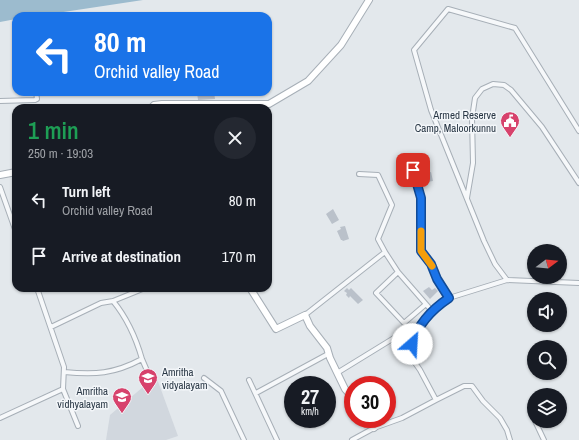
<!DOCTYPE html>
<meta charset="utf-8">
<style>
body{margin:0;font-family:"Archivo Narrow",sans-serif;background:#242831;color:#f1f3f6;height:100vh;display:flex;flex-direction:column;font-size:15px;white-space:nowrap}
*{box-sizing:border-box;margin:0}
p{font-size:13px;color:#9ea1a6}
.icon{flex:none;width:22px;height:22px;fill:none;stroke:currentColor;stroke-width:2;stroke-linecap:round;stroke-linejoin:round}
.map{position:relative;flex:1;overflow:hidden}
.details{position:absolute;left:12px;top:104px;width:260px;height:188px;display:flex;flex-direction:column;background:#171b24;border-radius:12px;box-shadow:0 1px 3px #0004}
.details>*{flex:none}
.guide{position:absolute;left:12px;top:12px;width:260px;height:84px;border-radius:12px;box-shadow:0 1px 3px #0004;background:#1a73e8;color:#fff;overflow:hidden}
.needle{width:26px;rotate:74deg}
.buttons{position:absolute;left:527px;top:244px;display:grid;gap:8px}
.buttons a{display:grid;place-items:center;width:40px;height:40px;border-radius:50%;background:#171b24;box-shadow:0 1px 3px #0004;font-size:20px}
.speed{position:absolute;left:284px;top:376px;display:flex;gap:8px;font-size:20px;font-weight:700;text-align:center}
.speed>*{display:grid;place-content:center;width:52px;height:52px;border-radius:50%;background:#171b24;box-shadow:0 1px 3px #0004;line-height:1}
.speed small{font-size:10px;font-weight:400}
.speed .limit{border:6px solid #d22;background:#fff;color:#111}
.pin{position:absolute;display:grid;place-items:center;width:34px;height:34px;color:#fff;margin:-17px;border-radius:8px;box-shadow:0 2px 6px #0006}
.me{position:absolute;width:44px;margin:-22px;rotate:26deg;stroke-linejoin:round;filter:drop-shadow(0 0 3px #0008)}
.turn{display:flex;align-items:center;gap:14px;height:84px;padding:0 16px;font-size:18px}
.turn .icon{width:52px;height:52px;stroke-width:2.5}
.turn b{display:block;font-size:28px;line-height:34px}
.round{display:grid;place-items:center;flex:none;width:42px;height:42px;border-radius:21px;background:#242831}
.head{display:flex;align-items:center;justify-content:space-between;height:68px;padding:0 16px}
h1{font-size:24px;font-weight:600;line-height:30px;color:#1e9e55}
ul{padding:0;list-style:none}
li{display:flex;align-items:center;gap:12px;height:56px;padding:0 16px}
li div{flex:1}
li b{display:block;font-size:15px}
li em{font-style:normal}
.map>svg:first-child{display:block}
.built{fill:#d1d7de}
.water{fill:#9cbbce}
.building{fill:#bac1ca}
.lines{fill:none;stroke-linecap:round;stroke-linejoin:round}
.street-casing{stroke:#a7afb7;stroke-width:6}
.secondary-casing{stroke:#a7afb7;stroke-width:8}
.street{stroke:#f6f8fa;stroke-width:4}
.secondary{stroke:#fff;stroke-width:6}
.route-casing{stroke:#114b97;stroke-width:10}
.route{stroke:#1a73e8;stroke-width:7}
.slow{stroke:#f59e0b;stroke-width:7}
.labels{text-anchor:middle;stroke-width:3;stroke-linejoin:round;paint-order:stroke}
.poi-label{font-size:11px;fill:#293745;stroke:#f3f6f9;text-anchor:end}
</style>
<div class="map">
<svg width="579" height="440" viewBox="0 0 579 440">
<rect width="100%" height="100%" fill="#e3e8ec"/>
<path class="built" d="M156 376 178 436 166 440H106L110 415Z"/>
<path class="water" d="M0 0H143L37 16H16V19L0 22Z"/>
<path class="building" d="M204 92H214L215 99 198 100 197 93Z
M431 172 433 181 420 183 418 175Z
M333 209 339 220 332 224 326 214Z
M345 226 349 239 343 241 342 240H341L337 231 341 229 340 227Z
M429 287 432 290 435 288 438 291 430 299 423 291Z
M347 288 349 290 351 288 363 300 358 304 350 296 349 298 346 295 347 293 344 291Z"/>
<g class="lines">
<g class="street-casing">
<path id="street" d="M0 101 35 100 37 99 36 92
M413 170 421 198V251L431 264 437 279 449 298
M0 187 16 232
M467 198 473 163 472 118 475 98 482 89 493 84 504 85 511 90 542 127 579 183
M385 252 398 272
M507 280 495 264 484 241 431 110 414 50 448 9 515 28 579 131
M113 301 145 288
M426 304 404 323 376 293 398 272 432 311
M305 315 385 252 378 239 392 205 378 175 359 174
M51 327 101 303 113 301C127 318 136 338 142 359 114 374 95 375 64 372
M142 359 148 373
M337 373 394 338 411 357
M204 378 221 391 244 440
M249 380 277 440
M63 389 78 426
M256 393 328 354
M436 400 464 386H472L483 401 500 418 507 430 510 440
M532 414 534 418
M0 418 63 389 64 367 37 288
M535 421 544 440
M352 440 374 428 402 418 436 400 420 370 411 357V344L416 331 432 311 440 304 449 298 507 280 579 283"/>
</g>
<g class="secondary-casing">
<path id="secondary" d="M151 108 154 105 162 104H269L308 81 341 45 369 0
M0 175 16 172
M250 288 276 329 305 315 310 326 327 348 330 358 345 389 353 398
M369 419 374 428"/>
</g>
<use href="#street" class="street"/>
<use href="#secondary" class="secondary"/>
</g>
<g class="lines">
<g class="route-casing">
<path id="route" d="M412 344C418 324 431 310 449 298L437 279 431 264 421 251V198L413 170"/>
</g>
<use href="#route" class="route"/>
<path class="slow" d="M421 231V251L432 266"/>
</g>
<defs>
<g id="civic-pin" transform="scale(1)"><path d="M0 17L-7.5 6A9.5 9.5 0 1 1 7.5 6Z" fill="#d7426c" stroke="#f3f6f9"/><path d="M-.6-6.5H3V-4.5H.6V-3L4-1V1h2V6H-6V1h2V-1L-.6-3ZM-1.2 2.5V6h2.4V2.5Z" fill="#fff"/></g>
<g id="school-pin" transform="scale(1)"><path d="M0 17L-7.5 6A9.5 9.5 0 1 1 7.5 6Z" fill="#d7426c" stroke="#f3f6f9"/><path d="M0-5L7-2L0 1L-7-2ZM-4 1L0 2.5L4 1V4Q0 6-4 4Z" fill="#fff"/></g>
</defs>
<g fill-rule="evenodd">
<use href="#civic-pin" x="510" y="121"/>
<use href="#school-pin" x="148" y="378"/>
<use href="#school-pin" x="122" y="397"/>
</g>
<g class="labels">
<g class="poi-label">
<text x="496" y="119">Armed Reserve<tspan x="496" dy="13">Camp, Maloorkunnu</tspan></text>
<text x="162" y="376" text-anchor="start">Amritha<tspan x="162" dy="13">vidyalayam</tspan></text>
<text x="108" y="395">Amritha<tspan x="108" dy="13">vidhyalayam</tspan></text>
</g>
</g>
</svg>
<div class="buttons">
<a><svg class="needle" viewBox="-14 -14 28 28"><path d="M0-13l5 13h-10z" fill="#e53935"/><path d="M0 13l5-13h-10z" fill="#9ea1a6"/></svg></a>
<a><svg class="icon" aria-label="sound" viewBox="0 0 24 24"><path d="M4 9h4l5-4v14l-5-4H4zM17 9q2 3 0 6"/></svg></a>
<a><svg class="icon" aria-label="search" viewBox="0 0 24 24"><circle cx="10" cy="10" r="6"/><path d="M15 15l6 6"/></svg></a>
<a><svg class="icon" aria-label="layers" viewBox="0 0 24 24"><path d="M12 4l9 5-9 5-9-5zM3 14l9 5 9-5"/></svg></a>
</div>
<div class="speed"><div>27<small>km/h</small></div><div class="limit">30</div></div>
<div class="pin" style="left:413px;top:170px;background:#d93025"><svg class="icon" aria-label="arrive" viewBox="0 0 24 24"><path d="M6 21V4h12l-3 4 3 4H6"/></svg></div>
<svg class="me" style="left:412px;top:344px" viewBox="-20 -20 40 40"><circle r="19" fill="#fff"/><path d="M0-13L10 11 0 6-10 11z" fill="#1a73e8"/></svg>
<div class="guide">
<div class="turn"><svg class="icon" aria-label="left" viewBox="0 0 24 24"><path d="M17 20v-9H6M10 6l-5 5 5 5"/></svg><div><b>80 m</b>Orchid valley Road</div></div>
</div>
<section class="details">
<div class="head"><div><h1>1 min</h1><p>250 m · 19:03</p></div><a class="round"><svg class="icon" aria-label="close" viewBox="0 0 24 24"><path d="M6 6l12 12M18 6L6 18"/></svg></a></div>
<ul>
<li><svg class="icon" aria-label="left" viewBox="0 0 24 24"><path d="M17 20v-9H6M10 6l-5 5 5 5"/></svg><div><b>Turn left</b><p>Orchid valley Road</p></div><em>80 m</em></li>
<li><svg class="icon" aria-label="arrive" viewBox="0 0 24 24"><path d="M6 21V4h12l-3 4 3 4H6"/></svg><div><b>Arrive at destination</b></div><em>170 m</em></li>
</ul>
</section>
</div>
